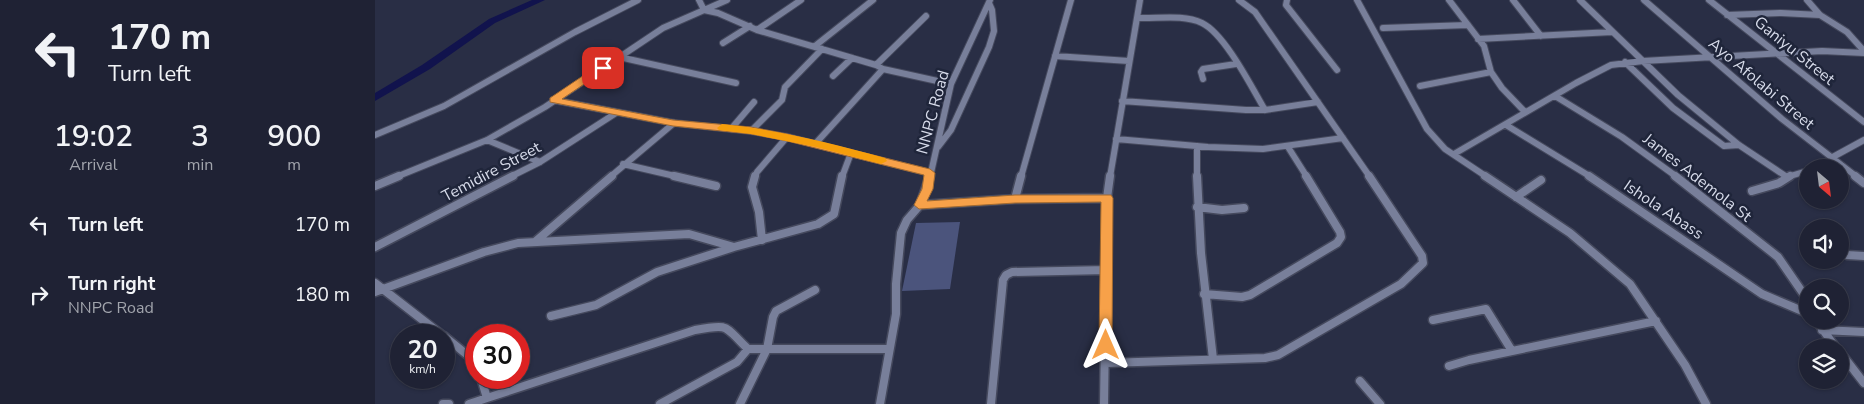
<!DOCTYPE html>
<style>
body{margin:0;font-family:"Nunito Sans",sans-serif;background:#2c2f40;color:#f1f3f6;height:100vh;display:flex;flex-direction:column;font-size:19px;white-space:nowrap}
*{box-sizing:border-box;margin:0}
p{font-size:16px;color:#a1a4ac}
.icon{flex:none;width:28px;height:28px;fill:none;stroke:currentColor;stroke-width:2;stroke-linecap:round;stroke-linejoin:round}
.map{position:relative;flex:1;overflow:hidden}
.panel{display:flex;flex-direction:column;background:#1f2234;width:375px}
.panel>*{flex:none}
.top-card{background:#1f2234;color:#f1f3f6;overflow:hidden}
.needle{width:32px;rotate:152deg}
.controls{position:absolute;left:1424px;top:159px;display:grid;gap:10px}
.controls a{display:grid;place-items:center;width:50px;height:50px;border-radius:50%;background:#1f2234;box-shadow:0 1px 4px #0004,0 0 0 1px #3c3f4f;font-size:25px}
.speed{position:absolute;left:15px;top:324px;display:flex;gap:10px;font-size:25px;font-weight:700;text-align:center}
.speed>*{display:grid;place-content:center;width:65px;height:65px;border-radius:50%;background:#1f2234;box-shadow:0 1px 4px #0004,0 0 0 1px #3c3f4f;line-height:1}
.speed small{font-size:12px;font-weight:400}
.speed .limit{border:8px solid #d22;background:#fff;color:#111}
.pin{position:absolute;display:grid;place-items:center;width:42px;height:42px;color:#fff;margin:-21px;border-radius:10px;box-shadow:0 2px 8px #0006}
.me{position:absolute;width:55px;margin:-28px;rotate:0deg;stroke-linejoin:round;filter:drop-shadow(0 0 4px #0008)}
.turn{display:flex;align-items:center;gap:18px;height:105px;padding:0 25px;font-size:22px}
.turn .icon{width:65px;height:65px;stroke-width:2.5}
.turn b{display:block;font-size:35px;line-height:42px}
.eta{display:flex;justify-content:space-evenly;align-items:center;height:85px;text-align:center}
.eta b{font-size:30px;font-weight:600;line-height:35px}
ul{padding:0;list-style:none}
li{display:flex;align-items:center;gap:15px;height:70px;padding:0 25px}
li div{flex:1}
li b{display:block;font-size:19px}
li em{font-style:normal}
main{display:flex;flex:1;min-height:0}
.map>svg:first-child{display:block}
.green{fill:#4b547c}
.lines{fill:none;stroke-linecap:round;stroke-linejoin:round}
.river{fill:#11134d;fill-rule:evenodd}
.minor-far1-casing{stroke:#45495d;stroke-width:8}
.minor-casing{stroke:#45495d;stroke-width:11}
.minor-far1{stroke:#787f9a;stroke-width:6}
.minor{stroke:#787f9a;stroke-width:8}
.route{fill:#f7a149;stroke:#a1692f}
.slow{fill:#f59e0b}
.labels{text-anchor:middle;stroke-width:5;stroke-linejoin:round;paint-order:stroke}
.street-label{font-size:16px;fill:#d7dbea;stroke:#1f253a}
</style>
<main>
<section class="panel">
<div class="top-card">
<div class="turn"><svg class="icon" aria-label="left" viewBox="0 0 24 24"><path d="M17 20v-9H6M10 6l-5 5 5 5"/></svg><div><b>170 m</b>Turn left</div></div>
</div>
<div class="eta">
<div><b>19:02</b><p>Arrival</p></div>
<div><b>3</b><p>min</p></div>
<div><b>900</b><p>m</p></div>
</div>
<ul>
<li><svg class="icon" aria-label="left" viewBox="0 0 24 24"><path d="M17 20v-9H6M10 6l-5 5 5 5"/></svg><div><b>Turn left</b></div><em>170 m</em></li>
<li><svg class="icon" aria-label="right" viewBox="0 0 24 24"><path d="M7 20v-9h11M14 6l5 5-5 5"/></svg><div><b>Turn right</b><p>NNPC Road</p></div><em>180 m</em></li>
</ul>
</section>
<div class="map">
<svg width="1489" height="404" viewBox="0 0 1489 404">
<rect width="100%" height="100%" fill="#292e45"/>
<path class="green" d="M585 222 575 289 527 291 541 223Z"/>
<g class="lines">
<path class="river" d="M157 0H170L120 23 55 69 0 101V93L47 65 114 19Z"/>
<g class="minor-far1-casing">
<path id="minor-far1" d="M324 0 329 10 343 13 382 30 501 65 508 69 576 84
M864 0 880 12 995 177
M912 0 911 5 962 70
M982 0 1052 129 1070 149 1112 177
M1074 0 1109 46 1116 72 1127 88 1150 112
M1138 0 1166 36
M1205 0 1303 95 1364 145 1412 177
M1269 0 1407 119 1482 177
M1334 0 1489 122
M1432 0 1445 15 1472 32 1489 51
M1352 15 1406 13 1445 15
M762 18C782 19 808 14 827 23 850 34 877 88 890 110
M1008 28 1093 25
M382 30 426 0
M1103 39 1237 32
M348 43 375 26
M440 46 498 0
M680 56 754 61
M244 57 361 83
M1250 62 1298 108 1349 146 1364 145
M501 65 551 16
M458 76 477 58
M828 79 826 72 828 69 861 64
M1045 86 1116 72
M1180 96 1247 137 1302 177
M178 100 299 123 376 131 412 137 555 173
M747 101 871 110H890L943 102
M1131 125 1216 177
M356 129 379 102
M376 131 407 100 410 87 447 49
M0 135 69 106 200 32 263 0
M741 139 833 147 888 149 968 138
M112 140 165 162
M441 143 508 69
M822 146V177
M563 147 576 130 614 47 619 31 617 10 614 3
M913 147 932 177
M1079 154 1201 83 1236 65 1268 61 1447 51 1489 53
M1456 158 1489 140
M248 164 304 177
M1452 168 1466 165
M21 177 112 140 170 107 288 28 352 0
M135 177 165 162 241 113
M235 177 299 123
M380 177 382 172 412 137
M467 177 476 153
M555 177 576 84 615 0
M646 177 696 0
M735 177 765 0
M1412 177 1432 171"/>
</g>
<g class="minor-casing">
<path id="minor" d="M299 176 341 186
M380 176 377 187 384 212 387 240
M822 176 826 253 838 359
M1110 176 1195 233 1255 284 1310 365 1331 404
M1214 176 1387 294 1432 313
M1300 176 1403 257 1432 299
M1480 176 1489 183
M0 186 24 176
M1377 191 1404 183 1415 176
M1141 197 1166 180
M640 199 646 176
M545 205 640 199 732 198
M822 207 847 210 869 208
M161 241 237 176
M0 247 138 176
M1472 255 1489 256
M0 283 67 335
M0 292 109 252 143 243 314 234 359 247 443 224 459 214 467 176
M829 294 867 297 875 295 962 243 966 237 965 232 931 176
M176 316 221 305 282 272 359 247
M1058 320 1111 309 1137 351
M1441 320 1461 348
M1447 330 1489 332
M69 336 96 358 101 366
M1465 352 1489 383
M731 363 890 358 903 355 1026 284 1048 263 1047 256 994 176
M1074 366 1094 360 1281 321
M106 378 112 398 320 330C357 323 349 327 373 349H514
M985 381 1005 404
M68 404H74
M94 404 112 398
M285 404 362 362 373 349
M365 404 392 349 398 317 401 311 440 290
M505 404 521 314V284L526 233 532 220 545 205 555 176
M616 404 628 280 631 275 637 272 731 270
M729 404 732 198 735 176"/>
</g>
<use href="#minor-far1" class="minor-far1"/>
<use href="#minor" class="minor"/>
</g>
<path class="route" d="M224 65H228L233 68 187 99 298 120 376 127 412 134 555 169 560 173 558 189 552 201 640 195H736L738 198 737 345 735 349 731 351 726 349 724 345 726 202 640 203 544 209 539 205 547 189 549 175 412 141 376 134 298 126 175 102V98Z"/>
<path class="slow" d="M347 124C403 130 456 143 510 158L512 161 506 164 441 147 376 134 344 130 342 128Z"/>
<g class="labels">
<g class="street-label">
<text transform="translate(1420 50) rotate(39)" y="6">Ganiyu Street</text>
<text transform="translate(1387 83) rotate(40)" y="6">Ayo Afolabi Street</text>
<text transform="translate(557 112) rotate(-75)" y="6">NNPC Road</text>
<text transform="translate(116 171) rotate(-28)" y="6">Temidire Street</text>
<text transform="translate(1323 177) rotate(38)" y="6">James Ademola St</text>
<text transform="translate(1289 209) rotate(34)" y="6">Ishola Abass</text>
</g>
</g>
</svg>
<div class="controls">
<a><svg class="needle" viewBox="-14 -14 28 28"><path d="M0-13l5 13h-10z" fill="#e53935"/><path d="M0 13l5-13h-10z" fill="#a1a4ac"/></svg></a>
<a><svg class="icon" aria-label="sound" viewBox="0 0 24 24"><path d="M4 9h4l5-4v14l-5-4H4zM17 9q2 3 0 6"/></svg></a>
<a><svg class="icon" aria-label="search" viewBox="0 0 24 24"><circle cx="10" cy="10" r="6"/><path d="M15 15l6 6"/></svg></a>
<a><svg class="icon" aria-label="layers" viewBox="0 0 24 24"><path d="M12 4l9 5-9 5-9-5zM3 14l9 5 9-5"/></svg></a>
</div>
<div class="speed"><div>20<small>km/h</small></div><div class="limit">30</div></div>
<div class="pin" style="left:228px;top:68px;background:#d93025"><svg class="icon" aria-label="arrive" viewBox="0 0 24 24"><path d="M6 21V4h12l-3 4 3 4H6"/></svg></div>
<svg class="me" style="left:731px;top:345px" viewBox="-20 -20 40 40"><path d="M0-17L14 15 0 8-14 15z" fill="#f7a149" stroke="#fff" stroke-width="4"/></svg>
</div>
</main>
